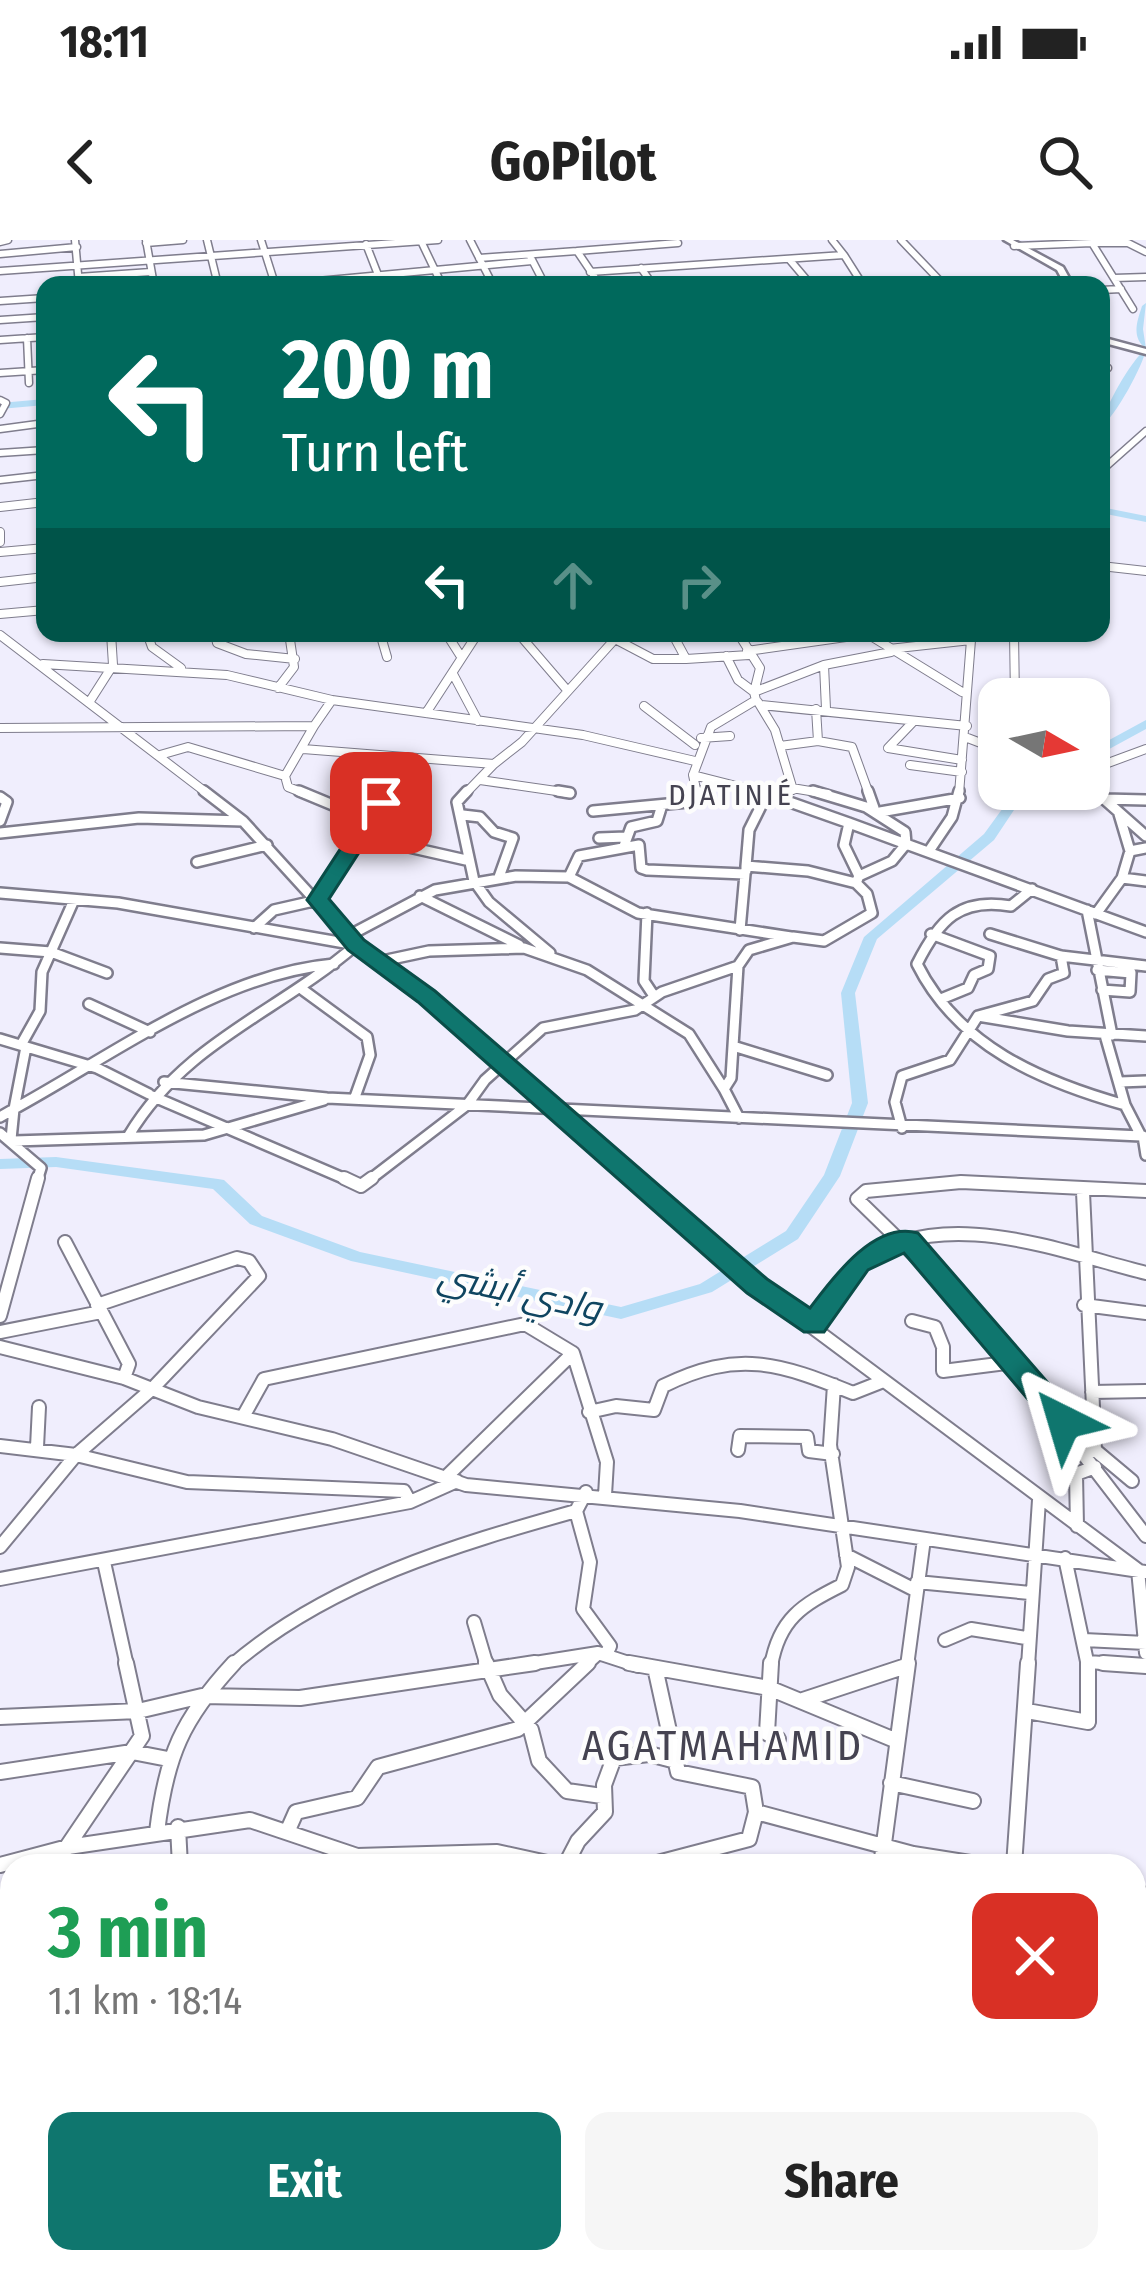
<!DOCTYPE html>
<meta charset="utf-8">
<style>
body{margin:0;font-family:"Fira Sans Condensed",Cairo,sans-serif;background:#f6f6f6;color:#222;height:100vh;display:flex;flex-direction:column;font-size:45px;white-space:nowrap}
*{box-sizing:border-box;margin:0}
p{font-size:39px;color:#767676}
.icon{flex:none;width:66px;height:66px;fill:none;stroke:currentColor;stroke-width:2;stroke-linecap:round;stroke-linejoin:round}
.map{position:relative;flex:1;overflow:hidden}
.details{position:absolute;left:0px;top:1614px;width:1146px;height:420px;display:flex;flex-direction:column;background:#fff;border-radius:36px 36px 0 0;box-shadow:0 3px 9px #0004}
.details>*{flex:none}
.guide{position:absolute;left:36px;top:36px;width:1074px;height:366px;border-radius:24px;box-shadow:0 3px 9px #0004;background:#00695c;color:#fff;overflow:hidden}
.needle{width:78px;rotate:99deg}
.controls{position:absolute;left:978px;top:438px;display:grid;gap:24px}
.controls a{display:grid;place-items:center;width:132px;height:132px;border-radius:24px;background:#fff;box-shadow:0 3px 9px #0004;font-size:60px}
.pin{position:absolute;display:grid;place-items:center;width:102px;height:102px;color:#fff;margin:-51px;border-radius:24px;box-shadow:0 6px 18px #0006}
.me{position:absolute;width:132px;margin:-66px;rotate:320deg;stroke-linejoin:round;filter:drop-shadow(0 0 9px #0008)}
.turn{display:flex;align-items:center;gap:42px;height:252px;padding:0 48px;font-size:54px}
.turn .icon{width:156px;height:156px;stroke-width:2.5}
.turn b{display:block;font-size:84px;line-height:102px}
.lanes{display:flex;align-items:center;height:114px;padding:0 48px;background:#0003;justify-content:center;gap:60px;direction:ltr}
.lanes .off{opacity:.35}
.round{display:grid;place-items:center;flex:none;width:126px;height:126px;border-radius:24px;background:#f6f6f6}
.head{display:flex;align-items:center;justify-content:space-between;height:204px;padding:0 48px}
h1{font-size:72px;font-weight:700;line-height:90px;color:#1e9e55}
.primary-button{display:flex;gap:24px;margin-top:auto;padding:24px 48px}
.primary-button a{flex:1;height:138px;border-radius:24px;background:#0f766e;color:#fff;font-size:48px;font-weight:700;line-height:138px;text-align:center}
.primary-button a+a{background:#f6f6f6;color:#222}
.status{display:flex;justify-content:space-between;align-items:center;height:84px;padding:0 60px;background:#fff;direction:ltr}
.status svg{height:33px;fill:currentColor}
header{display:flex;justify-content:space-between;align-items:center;height:156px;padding:0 48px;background:#fff;font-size:54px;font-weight:700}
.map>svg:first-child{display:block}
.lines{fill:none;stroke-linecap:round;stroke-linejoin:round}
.river{fill:#b6ddf6;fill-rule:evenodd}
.minor-far4-casing{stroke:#7f7d8d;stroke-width:9}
.minor-far3-casing{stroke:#7f7d8d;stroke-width:10}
.minor-far2-casing{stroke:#7f7d8d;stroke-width:14}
.minor-far1-casing{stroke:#7f7d8d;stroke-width:16}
.minor-casing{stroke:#7f7d8d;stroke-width:18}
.highway-casing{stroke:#7f7d8d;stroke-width:5}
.minor-far4{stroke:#fff;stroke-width:6}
.minor-far3{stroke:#fff;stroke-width:8}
.minor-far2{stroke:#fff;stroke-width:9}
.minor-far1{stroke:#fff;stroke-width:12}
.minor{stroke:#fff;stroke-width:14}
.highway{fill:#fff;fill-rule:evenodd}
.route{fill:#0f766e;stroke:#0a4d48;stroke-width:3}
.labels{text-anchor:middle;stroke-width:9;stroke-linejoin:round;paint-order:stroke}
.far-neighbourhood-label{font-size:30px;letter-spacing:3px;fill:#454351;stroke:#fdfdfd}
.water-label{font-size:36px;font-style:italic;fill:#0f4560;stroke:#fdfdfd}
.near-neighbourhood-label{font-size:42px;letter-spacing:3px;fill:#454351;stroke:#fdfdfd}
</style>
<div class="status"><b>18:11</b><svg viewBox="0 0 49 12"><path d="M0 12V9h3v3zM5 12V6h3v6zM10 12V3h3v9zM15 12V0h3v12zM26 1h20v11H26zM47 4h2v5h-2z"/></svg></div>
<header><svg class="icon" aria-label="back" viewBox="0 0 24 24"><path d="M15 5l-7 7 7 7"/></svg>GoPilot<svg class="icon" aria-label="search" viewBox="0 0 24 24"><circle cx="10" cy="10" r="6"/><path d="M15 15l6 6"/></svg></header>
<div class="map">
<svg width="1146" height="2034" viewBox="0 0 1146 2034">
<rect width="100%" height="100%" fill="#f0eefd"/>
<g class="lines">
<path class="river" d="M1146 63 1143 89 1146 109C1131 97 1137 82 1142 66Z
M1146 109C1143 126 1115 177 1101 187 1103 170 1131 120 1146 109Z
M45 159V165L0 169V163Z
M1101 267 1146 276V282L1101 273Z
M1146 480V489L1089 520V511Z
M1026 549H1040L1016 567 994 600 877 699 855 753 868 863 840 936 798 999 712 1052 621 1079 351 1021 250 984 213 949 56 927 0 929V919L56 917 218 939 224 940 262 976 360 1012 621 1067 700 1044 786 991 824 935 852 863 841 753 864 697 984 594 1008 561Z"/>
<g class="minor-far4-casing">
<path id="minor-far4" d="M75 0 79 45
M146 0 154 45
M207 0 218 45
M470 0 493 45
M901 0 944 45
M421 1 442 45
M0 2 8 0
M146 3 183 0
M1092 3H1128L1146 12
M366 4 382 45
M1014 6 1092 3 1133 69
M0 14 77 7
M844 15 863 45
M530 16 545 45
M479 18 577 11
M789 19 811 45
M641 28 653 45
M0 31 438 0
M590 32 844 15 832 0
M78 37 151 32
M1114 38 1146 37
M220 45 274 41 261 0
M275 45 532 21
M600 45 577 11 678 3
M705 45 756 41
M1101 50 1121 49
M0 61 45 58
M0 80 45 77
M27 98 29 143
M0 100 45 97
M1101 128H1108
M0 133 45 130
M0 160 6 163 0 174
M0 189 45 183
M0 213 45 210
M1101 231 1146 191
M0 240 45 235"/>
</g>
<g class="minor-far3-casing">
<path id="minor-far3" d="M0 267 45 262
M0 292V302
M0 312 45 308
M1101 326 1146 331
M0 342 45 337
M0 374 45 370
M147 393 152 407 181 428
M215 393 217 403 246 414 295 419
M380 393 387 417
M446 393 460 415
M518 393 567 450
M621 393 615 399 653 419H686
M672 393 686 419 749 415
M866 393 962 452
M1014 393 1015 459
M0 395 208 554
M889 409 971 400 959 554
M747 411 867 394
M726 416 738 440 754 452 760 428 738 393
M43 424 227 435 332 460 583 495 695 521
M824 425 826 469
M453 434 478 481
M278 448 294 427 289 393
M90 461 113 425 111 393
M758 462 775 490 793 550
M761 465 967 486
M644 466 695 505
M426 473 478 393
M912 483 888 508 962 520
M0 488 314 486 332 460
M965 497 999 510
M701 498 730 496
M818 501 852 507 869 554
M780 506 818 501 816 469
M303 509 494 524 522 502 615 399 608 393
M160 515 188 507 285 536 288 547 306 554
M910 525 962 532
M1089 530 1146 509
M693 535 711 487 756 460 754 452 824 425 891 412
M285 536 314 486
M480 540 570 553
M792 548 828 554
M1087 549 1096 554
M385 554 408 519
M465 554 494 524
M697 554 693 535 767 554"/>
</g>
<g class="minor-far2-casing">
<path id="minor-far2" d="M204 551 243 581 356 705 426 757 636 941
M299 551 369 580
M467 551 457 562 474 641 489 662 550 713
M558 551 570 553
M756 551 767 554
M813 551 866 567 905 592 906 604
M868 551 874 568
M1091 551 1104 559
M0 557 7 562 0 581
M1146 560 1104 559 1146 596
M593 571 699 561 697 551
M880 572 960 558
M1119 574 1130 611
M463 575 480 577 494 592 513 598 499 637
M0 593 139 578 243 581
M360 596 466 620
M599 598 626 597
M624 606 631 587 657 581 662 565
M929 611 952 577 959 551
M197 622 267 605
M746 626 749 590 767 554 849 583
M746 631V626L808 631 856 643
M859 636 844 605 849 583 906 604
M569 637 579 616 639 605 641 628 647 630 745 634 740 690
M1122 638 1146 641
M1032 649 1011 666C960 657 939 680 917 724 958 806 1040 841 1125 865
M0 653 118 663 356 705
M420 656 519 705
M1087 670 1112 795
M647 673 644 741 654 756
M1096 674 1122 638 1130 611 1146 608
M254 688 274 670 318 660 387 551
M931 694 990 716 988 729 974 735 968 748 941 759
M990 694 1061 716 1146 726
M350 695 435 650 516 636 569 637 638 673 791 697
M0 708 51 712 107 733
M382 721 429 711 524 708 587 730 689 794 724 849
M738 726 731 838 724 849 739 878
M1097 730 1131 733 1130 752 1102 750
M303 750 367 797 370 815 355 857
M89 764 150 792
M978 776 1068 791 1146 796
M1105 795 1125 865 1141 896
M0 799 97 828 149 854
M21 805 40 771 42 732 74 660
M733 806 827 835
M164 842 327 858 1141 896
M1120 842 1146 841
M152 856 350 941
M0 877 14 869 26 807
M902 888 895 862 902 836 950 820 978 776 1033 761 1048 739 1064 733 1061 716
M0 893 41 928 37 941
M129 895C185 802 277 773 356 705
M1143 896 1146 915
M11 899 14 869C113 815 220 734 334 724
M14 901 204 895 324 860
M368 941 467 865 485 840 543 788 635 770 662 752 738 726 749 710 793 697 824 701 872 673 867 654 856 643 859 636 892 621 906 604 1146 692"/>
</g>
<g class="minor-far1-casing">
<path id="minor-far1" d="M344 938 361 946 372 938
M633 938 757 1046 1138 1330 1146 1413
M1146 951 961 942 866 951 857 959 977 1076 1146 1296
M1083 952 1095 1210 1090 1212
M65 1002 129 1124 124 1138
M1084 1065 1146 1073
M0 1076 38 938
M912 1081 935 1087 943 1107V1131L1014 1122
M814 1085C827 1065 838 1039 857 1025 940 962 1057 1011 1146 1033
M0 1092 101 1072
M0 1107 124 1138 198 1167 332 1199 466 1245 740 1271 1146 1332
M1092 1152 1146 1151
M589 1172 616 1166 654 1170 663 1146C738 1109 779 1123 853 1153L881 1142
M244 1175 264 1139 525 1084 573 1113 607 1222 605 1255
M0 1206 76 1215 187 1242 404 1251 410 1262
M37 1207 39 1167
M738 1210 740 1196 807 1197 809 1211 833 1214
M1095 1210 1132 1241
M447 1236 573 1113
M586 1252 576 1271 590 1322 583 1369 610 1406 606 1415
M1077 1286 1076 1234 1095 1227
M0 1307 76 1215 153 1148 259 1036 249 1021 237 1018 97 1065
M846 1315 915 1350
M1065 1318 1088 1426
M104 1322 127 1426
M0 1339 410 1262 457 1241
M917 1342 1030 1353
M474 1382 487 1426
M945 1400 971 1389 1026 1398
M1084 1400 1146 1403
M1088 1422 1146 1426
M231 1426C328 1342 455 1305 576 1271
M516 1426 598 1413 638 1426
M584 1426 596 1415
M771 1426C779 1379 802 1365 842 1345L848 1327 830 1205 834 1145
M907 1426 924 1299
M1028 1426 1039 1260"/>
</g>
<g class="minor-casing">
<path id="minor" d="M486 1423 500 1455 531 1490 539 1521 567 1551 602 1556
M629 1423 769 1448 897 1501
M771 1423 767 1493 778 1499
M1103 1423 1146 1426
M803 1460 906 1426
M1027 1471 1088 1482V1423
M0 1477 138 1471 202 1456 300 1458 535 1423
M0 1532 132 1512 168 1519
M891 1543 973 1561
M756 1572 913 1614 989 1626
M178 1587 180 1626
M288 1590 296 1572 357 1558 378 1527 518 1489 588 1423
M157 1592C166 1516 182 1479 234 1423
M0 1625 68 1607 250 1580 357 1616 497 1612 561 1626
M54 1626 142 1496 126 1423
M565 1626 578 1601 605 1572 604 1545 614 1518 649 1514 676 1521
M646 1626 749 1599 756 1572 752 1547 678 1532 656 1432
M881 1626 908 1423
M1014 1626 1028 1423
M1134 1652 1146 1655
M1134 1712 1146 1701
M1 1767 12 1705
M1134 1800 1146 1802
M0 1959 12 1961
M597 2022 600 2034
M823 2022V2034
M989 2022V2034
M910 2028 942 2034
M10 2034 13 2022
M332 2034 336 2022
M686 2034 687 2022"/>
</g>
<g class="highway-casing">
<path id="highway" d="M1004 0H1013L1063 27 1073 45H1065L1057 30Z
M1101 97 1146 109V114L1101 102Z"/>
</g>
<use href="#minor-far4" class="minor-far4"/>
<use href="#minor-far3" class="minor-far3"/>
<use href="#minor-far2" class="minor-far2"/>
<use href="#minor-far1" class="minor-far1"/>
<use href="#minor" class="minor"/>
<use href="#highway" class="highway"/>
</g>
<path class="route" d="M373 559 391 563 329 659 364 700 435 751 767 1039 810 1068C832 1039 874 980 918 993L1075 1174 1079 1182 1075 1190H1054L904 1013 868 1030 824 1092H804L747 1053 418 762 348 710 307 660Z"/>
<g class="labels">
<g class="far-neighbourhood-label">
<text x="731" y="565">DJATINIÉ</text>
</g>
<g class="water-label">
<text transform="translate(520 1051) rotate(12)" y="13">وادي أبشي</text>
</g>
<g class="near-neighbourhood-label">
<text x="723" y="1520">AGATMAHAMID</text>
</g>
</g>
</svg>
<div class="controls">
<a><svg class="needle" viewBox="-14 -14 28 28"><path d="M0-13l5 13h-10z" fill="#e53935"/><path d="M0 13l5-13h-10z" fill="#767676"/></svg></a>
</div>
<div class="pin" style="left:381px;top:563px;background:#d93025"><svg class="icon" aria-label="arrive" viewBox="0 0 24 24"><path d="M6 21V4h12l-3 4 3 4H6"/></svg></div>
<svg class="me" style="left:1064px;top:1182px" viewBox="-20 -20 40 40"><path d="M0-17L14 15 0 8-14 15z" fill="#0f766e" stroke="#fff" stroke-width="4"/></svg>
<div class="guide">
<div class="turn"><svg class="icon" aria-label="left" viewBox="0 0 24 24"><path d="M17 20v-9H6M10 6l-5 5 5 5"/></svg><div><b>200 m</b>Turn left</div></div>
<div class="lanes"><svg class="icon" aria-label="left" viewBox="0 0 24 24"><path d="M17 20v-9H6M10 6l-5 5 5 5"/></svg><svg class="icon off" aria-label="ahead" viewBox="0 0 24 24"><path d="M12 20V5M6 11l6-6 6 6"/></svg><svg class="icon off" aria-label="right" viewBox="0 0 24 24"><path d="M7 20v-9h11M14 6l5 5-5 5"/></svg></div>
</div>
<section class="details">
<div class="head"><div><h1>3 min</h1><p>1.1 km · 18:14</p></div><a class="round" style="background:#d93025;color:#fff"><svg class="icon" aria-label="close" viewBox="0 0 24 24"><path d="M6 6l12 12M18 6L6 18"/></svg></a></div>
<div class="primary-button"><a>Exit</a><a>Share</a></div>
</section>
</div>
